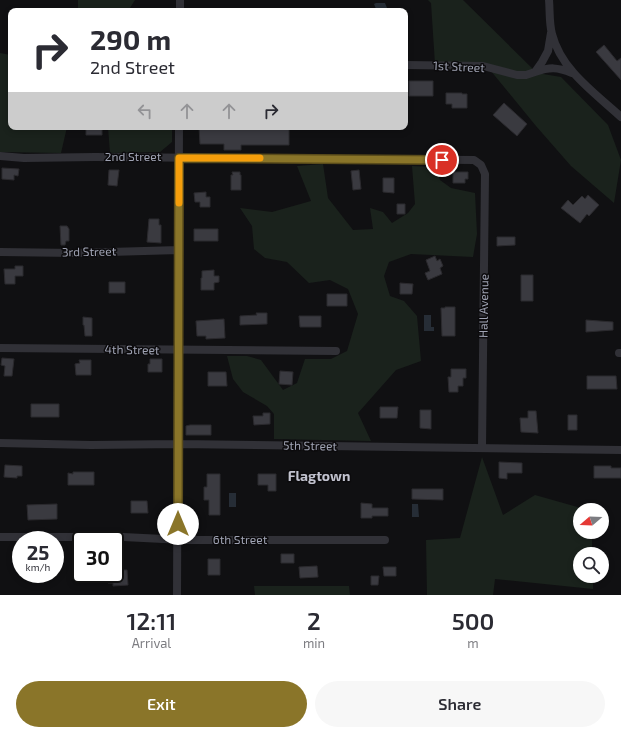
<!DOCTYPE html>
<style>
body{margin:0;font-family:"Exo 2",sans-serif;background:#f7f7f7;color:#2b2b33;height:100vh;display:flex;flex-direction:column;font-size:15px;white-space:nowrap}
*{box-sizing:border-box;margin:0}
p{font-size:13px;color:#7c7c81}
.icon{flex:none;width:22px;height:22px;fill:none;stroke:currentColor;stroke-width:2;stroke-linecap:round;stroke-linejoin:round}
.map{position:relative;height:595px;overflow:hidden}
.panel{display:flex;flex-direction:column;background:#fff;flex:1}
.panel>*{flex:none}
.top-card{position:absolute;left:8px;top:8px;width:400px;height:122px;border-radius:8px;box-shadow:0 2px 6px #0003;background:#fff;color:#2b2b33;overflow:hidden}
.needle{width:26px;rotate:251deg}
.tools{position:absolute;left:573px;top:503px;display:grid;gap:8px}
.tools a{display:grid;place-items:center;width:36px;height:36px;border-radius:50%;background:#fff;box-shadow:0 2px 6px #0003;font-size:20px}
.speed{position:absolute;left:12px;top:531px;display:flex;gap:8px;font-size:20px;font-weight:700;text-align:center}
.speed>*{display:grid;place-content:center;width:52px;height:52px;border-radius:50%;background:#fff;box-shadow:0 2px 6px #0003;line-height:1}
.speed small{font-size:10px;font-weight:400}
.speed .limit{border:2px solid #111;border-radius:6px;background:#fff;color:#111}
.pin{position:absolute;display:grid;place-items:center;width:34px;height:34px;color:#fff;margin:-17px;border:2px solid #fff;border-radius:50%;box-shadow:0 1px 4px #0007}
.me{position:absolute;width:44px;margin:-22px;rotate:0deg;stroke-linejoin:round;filter:drop-shadow(0 0 3px #0008)}
.turn{display:flex;align-items:center;gap:14px;height:84px;padding:0 16px;font-size:18px}
.turn .icon{width:52px;height:52px;stroke-width:2.5}
.turn b{display:block;font-size:28px;line-height:34px}
.lanes{display:flex;align-items:center;height:38px;padding:0 16px;background:#0003;justify-content:center;gap:20px;direction:ltr}
.lanes .off{opacity:.35}
.eta{display:flex;justify-content:space-evenly;align-items:center;height:68px;text-align:center}
.eta b{font-size:24px;font-weight:600;line-height:28px}
.action{display:flex;gap:8px;margin-top:auto;padding:8px 16px}
.action a{flex:1;height:46px;border-radius:24px;background:#8a7529;color:#fff;font-size:16px;font-weight:600;line-height:46px;text-align:center}
.action a+a{background:#f7f7f7;color:#2b2b33}
.map>svg:first-child{display:block}
.green{fill:#1a221c}
.water{fill:#262d36}
.building{fill:#3a3a40;stroke:#2b2a2e}
.lines{fill:none;stroke-linecap:round;stroke-linejoin:round}
.minor{stroke:#313137;stroke-width:8}
.route-casing{stroke:#5a4c1b;stroke-width:10}
.route{stroke:#8a7529;stroke-width:7}
.slow{stroke:#f59e0b;stroke-width:7}
.labels{text-anchor:middle;stroke-width:3;stroke-linejoin:round;paint-order:stroke}
.street-label{font-size:12px;fill:#a0a4b4;stroke:#0c0b0d}
.quarter-label{font-size:14px;font-weight:bold;fill:#c2c3cf;stroke:#0c0b0d}
</style>
<div class="map">
<svg width="621" height="595" viewBox="0 0 621 595">
<rect width="100%" height="100%" fill="#101012"/>
<path class="green" d="M78 0H135L128 11H78Z
M428 0H463L537 73 561 77 608 125 621 160 614 203 571 166 536 126 486 65 435 64 431 3Z
M0 53 11 55V127H67L61 153 0 152Z
M108 127H172V142L160 152 110 153Z
M323 164 328 198 353 230 373 229 370 208 383 212 392 223 408 213 415 204 412 166 435 167 440 180 451 188 475 193 477 234 473 257 411 254 389 262 384 276 390 296 404 301 417 316 421 361 396 370 358 413 371 441 274 439V414L267 406 243 392 233 379 227 356H247L261 360 283 390 297 383 305 359H331L347 351 358 314 348 289 330 280 309 283 287 262 265 258 254 249 252 226 240 208 272 212 311 201 297 166Z
M482 457 503 515 535 495 588 510H580V532H592V554H580V576H593V589L495 579 493 595H427L426 540 460 538Z
M254 586H349L350 595H255Z"/>
<path class="water" d="M376 3H385L387 8 385 10 376 9 374 4Z
M424 315H431V327H434V331H424Z
M229 493H236V507H229Z
M412 504H418L419 517H412Z"/>
<path class="building" d="M604 45 617 61 621 58V80L596 52Z
M409 81H433V96H409Z
M446 93H462V94H467V108H452V104H446Z
M504 103 527 124 517 136 493 115Z
M86 127H102V135H86Z
M199 127H289V145H241V150H224V144H200Z
M2 168 19 169 18 176 14 175V180L2 179Z
M109 170H119L117 186 108 185Z
M359 170 361 189 353 190 351 171Z
M232 172H240V175H241V190H231V175H233Z
M453 172H468V179H465V183H453Z
M383 178H394V193L383 192Z
M206 192V197H210V207H200V202H195L194 193Z
M588 195 599 205 589 216 587 214 580 223 561 208 568 200 573 205 582 196 585 199Z
M397 204H405V214H397Z
M149 219H159V225H161V243L147 242Z
M60 226H67L69 229V241H66L65 245H61Z
M194 229H218V241H194Z
M497 237H515V245L497 246Z
M435 256 437 261 440 259 443 266 440 268 442 274 428 280 425 273 430 271 426 260Z
M15 266H23V276H15V284H5L4 269H15Z
M214 270V276H219V282L214 283V290H201V278H202V271Z
M521 275H533V301H521Z
M109 282H125V293H109Z
M400 283 413 284 412 294H400Z
M327 294H347V306H327Z
M445 307H455V336H442L441 308H445Z
M256 313H267V324L240 325V316L257 315Z
M299 316H321V327H300Z
M83 317 92 318V336H85L84 325H83Z
M224 319 225 338 206 339V336H197L196 321Z
M586 320 613 322V330L586 332Z
M2 358 14 359 12 376H4L5 366 1 365Z
M150 359H162V372H148V364H150Z
M79 360H91V375H76L75 364 80 363Z
M451 369H466V378H463V386H458V392H449L448 377H451Z
M280 371 293 372 292 385 279 384Z
M208 372H226L227 386H208Z
M587 376H616L617 389H587Z
M31 404H59V417H31Z
M380 407H398L397 418H380Z
M420 410H431V429L420 428Z
M528 411H536L538 433 521 432 520 418H528Z
M263 413H270V424L254 425 253 416H263Z
M568 415H577V430H568Z
M190 425H211V435H186V426Z
M499 462 522 463V473H507V479L499 478Z
M5 465 22 466V476H17V478L4 477Z
M594 466H611V468H621V478H594Z
M73 472H94V485H68V473L73 474Z
M207 474H220V515H209V500H204V487H207Z
M258 474H276V491H268V485H258Z
M412 489H443V500L412 499Z
M131 501H147L148 513H131Z
M361 503 372 504V508H388V516H372V518H361Z
M57 504V519L28 520 27 505Z
M281 554H294V563H281Z
M208 559H220V575H208Z
M317 566 318 577 300 578 299 567Z
M383 567H396V576H384Z
M119 570H127L128 585 113 586V583H108V574H119Z
M371 576H379L378 585H371Z"/>
<g class="lines">
<path class="minor" d="M549 0C550 11 549 23 552 34 561 70 595 93 621 117
M180 11V0
M405 65 483 66 517 75H526L535 72 542 62 548 51 551 33
M535 72C550 67 557 67 572 73
M0 156 24 158 95 157 474 160 481 165 485 174 482 447
M0 252 75 253 179 250
M0 348 336 351
M619 353H621
M0 443 91 445 178 444 621 450
M0 537H123L184 540H385
M177 595 179 127"/>
</g>
<g class="lines">
<g class="route-casing">
<path id="route" d="M178 524 179 158 442 160"/>
</g>
<use href="#route" class="route"/>
<path class="slow" d="M179 203V158H260"/>
</g>
<g class="labels">
<g class="street-label">
<text transform="translate(459 67) rotate(3)" y="4">1st Street</text>
<text x="133" y="161">2nd Street</text>
<text transform="translate(89 252) rotate(-1)" y="4">3rd Street</text>
<text transform="translate(484 306) rotate(-89)" y="4">Hall Avenue</text>
<text transform="translate(132 350) rotate(1)" y="4">4th Street</text>
<text transform="translate(310 446) rotate(1)" y="4">5th Street</text>
<text x="240" y="544">6th Street</text>
</g>
<g class="quarter-label">
<text x="319" y="481">Flagtown</text>
</g>
</g>
</svg>
<div class="tools">
<a><svg class="needle" viewBox="-14 -14 28 28"><path d="M0-13l5 13h-10z" fill="#e53935"/><path d="M0 13l5-13h-10z" fill="#7c7c81"/></svg></a>
<a><svg class="icon" aria-label="search" viewBox="0 0 24 24"><circle cx="10" cy="10" r="6"/><path d="M15 15l6 6"/></svg></a>
</div>
<div class="speed"><div>25<small>km/h</small></div><div class="limit">30</div></div>
<div class="pin" style="left:442px;top:160px;background:#d93025"><svg class="icon" aria-label="arrive" viewBox="0 0 24 24"><path d="M6 21V4h12l-3 4 3 4H6"/></svg></div>
<svg class="me" style="left:178px;top:524px" viewBox="-20 -20 40 40"><circle r="19" fill="#fff"/><path d="M0-13L10 11 0 6-10 11z" fill="#8a7529"/></svg>
<div class="top-card">
<div class="turn"><svg class="icon" aria-label="right" viewBox="0 0 24 24"><path d="M7 20v-9h11M14 6l5 5-5 5"/></svg><div><b>290 m</b>2nd Street</div></div>
<div class="lanes"><svg class="icon off" aria-label="left" viewBox="0 0 24 24"><path d="M17 20v-9H6M10 6l-5 5 5 5"/></svg><svg class="icon off" aria-label="ahead" viewBox="0 0 24 24"><path d="M12 20V5M6 11l6-6 6 6"/></svg><svg class="icon off" aria-label="ahead" viewBox="0 0 24 24"><path d="M12 20V5M6 11l6-6 6 6"/></svg><svg class="icon" aria-label="right" viewBox="0 0 24 24"><path d="M7 20v-9h11M14 6l5 5-5 5"/></svg></div>
</div>
</div>
<section class="panel">
<div class="eta">
<div><b>12:11</b><p>Arrival</p></div>
<div><b>2</b><p>min</p></div>
<div><b>500</b><p>m</p></div>
</div>
<div class="action"><a>Exit</a><a>Share</a></div>
</section>
